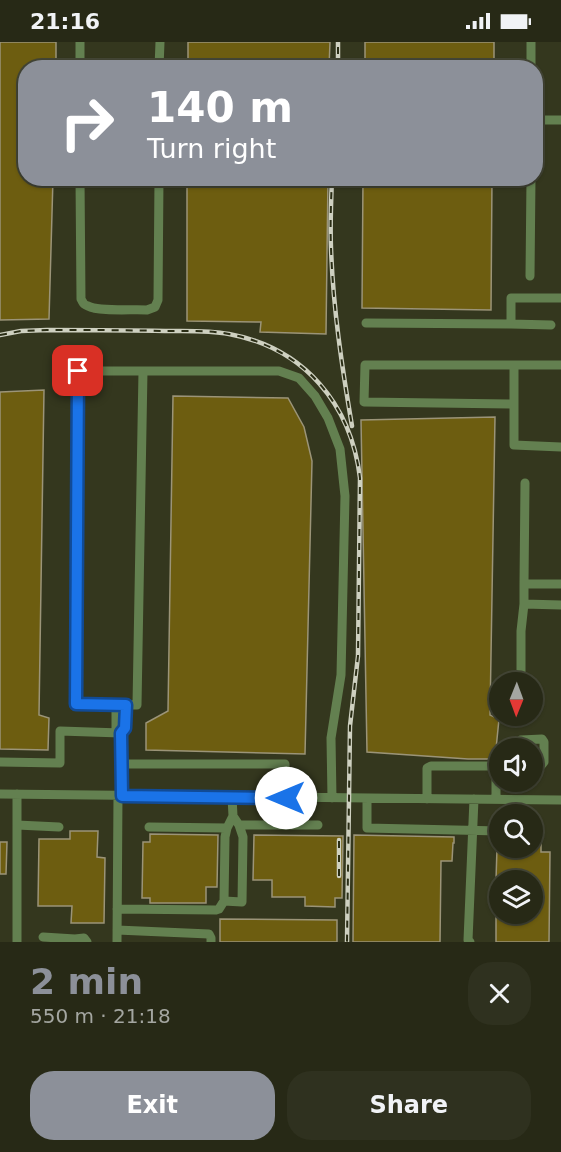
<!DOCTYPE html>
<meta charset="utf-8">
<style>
body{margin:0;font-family:"DejaVu Sans",sans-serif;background:#2f311f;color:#f1f3f6;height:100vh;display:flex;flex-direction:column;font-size:22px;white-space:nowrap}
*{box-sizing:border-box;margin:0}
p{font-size:20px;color:#a4a6a1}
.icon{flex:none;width:33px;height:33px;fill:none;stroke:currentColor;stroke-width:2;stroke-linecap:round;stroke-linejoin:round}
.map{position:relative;height:900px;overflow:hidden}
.details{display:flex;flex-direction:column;background:#272916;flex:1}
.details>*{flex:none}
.top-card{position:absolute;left:18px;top:18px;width:525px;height:126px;border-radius:24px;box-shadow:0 2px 4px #0004,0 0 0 2px #434535;background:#8c9099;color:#fff;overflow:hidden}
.needle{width:39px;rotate:181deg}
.fabs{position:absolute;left:489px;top:630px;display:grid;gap:12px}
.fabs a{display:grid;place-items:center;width:54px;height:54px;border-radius:50%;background:#272916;box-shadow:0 2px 4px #0004,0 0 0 2px #434535;font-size:30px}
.pin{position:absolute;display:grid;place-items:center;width:51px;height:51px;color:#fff;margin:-26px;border-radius:12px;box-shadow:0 3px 9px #0006}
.me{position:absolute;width:66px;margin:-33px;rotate:270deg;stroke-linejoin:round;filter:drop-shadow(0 0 4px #0008)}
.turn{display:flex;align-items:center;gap:21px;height:126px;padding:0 30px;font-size:27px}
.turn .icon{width:78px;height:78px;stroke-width:2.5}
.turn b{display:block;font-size:42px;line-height:51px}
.round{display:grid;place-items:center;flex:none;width:63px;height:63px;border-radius:24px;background:#2f311f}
.summary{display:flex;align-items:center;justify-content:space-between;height:102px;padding:0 30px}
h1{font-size:36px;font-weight:700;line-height:45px;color:#8c9099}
.button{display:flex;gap:12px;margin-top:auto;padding:12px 30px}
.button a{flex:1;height:69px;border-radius:24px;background:#8c9099;color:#fff;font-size:24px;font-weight:700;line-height:69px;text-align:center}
.button a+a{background:#2f311f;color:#f1f3f6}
.status{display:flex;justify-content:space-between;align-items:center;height:42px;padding:0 30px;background:#272916;direction:ltr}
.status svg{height:16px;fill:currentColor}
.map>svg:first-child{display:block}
.building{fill:#6d5d10;stroke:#9b9478;stroke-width:1.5}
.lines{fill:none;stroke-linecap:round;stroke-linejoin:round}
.minor{stroke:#638050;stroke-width:9}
.rail-casing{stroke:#ced0c0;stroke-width:4.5}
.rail{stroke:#2a2d15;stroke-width:2;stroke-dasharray:7;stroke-linecap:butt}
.route-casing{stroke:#114b97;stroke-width:15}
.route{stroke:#1a73e8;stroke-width:10}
</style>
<div class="status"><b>21:16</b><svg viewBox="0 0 49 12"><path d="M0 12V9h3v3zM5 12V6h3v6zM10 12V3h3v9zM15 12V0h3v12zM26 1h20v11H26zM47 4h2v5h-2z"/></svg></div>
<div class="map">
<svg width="561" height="900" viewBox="0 0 561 900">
<rect width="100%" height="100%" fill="#34371e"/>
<path class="building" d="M0 0H56V26H26V136H53L49 277 0 278Z
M188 0H330L329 26H188Z
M365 0H494V26H365Z
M187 136H328L326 292 260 290 261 280 187 279Z
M363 136H492L491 268 362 266Z
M44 348 39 673 49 676 48 708 0 707V350Z
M173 354 288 356 304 385 312 419 305 712 146 708V681L168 669Z
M495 375 490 673 499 677 495 717H468L367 710 361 378Z
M70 789H98L97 815 105 816 104 881H71L72 864H38L39 797H70Z
M150 792 218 793 217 845H206V861H150V856H142L143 800H150Z
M254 793 343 794 342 856H335V865L305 864V855H272V838H253Z
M354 793 454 795V801H453L452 819H441L440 900H353Z
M0 800H7L6 832H0Z
M532 801H541V810H550L549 900H496V872H532V838H496L497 806H532Z
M220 877 337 878V900H220Z"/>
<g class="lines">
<path class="minor" d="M80 0V26
M531 0V26
M159 26 160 0
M536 78H561
M80 136 81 257C84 262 83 262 88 264 99 270 133 267 147 268L155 265 158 258 159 136
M530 234 531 136
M366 281 511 282V256H561
M511 282 551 283
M561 323H365L364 360 514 362V403L561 405
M78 329H143L137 663 76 662Z
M143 329H279L299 336 315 354 328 376 340 407 345 454 341 633 331 696 332 756
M514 362V323
M524 542 525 441
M561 542H524V562L561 563
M521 640V589L524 562
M116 663V686L121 691
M520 706 521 698 542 697 544 700V720L540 725H532
M0 720 60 721V689L121 691
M121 722H285L286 756
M0 752 561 758
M122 754 121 691 125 686 126 663
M232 755 233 774 239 783 243 795 242 860 224 859 225 795 227 786 233 774
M367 756V786L500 789
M427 757V726L431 724H500
M496 757V724
M17 783 59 785
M239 783H318
M149 785 227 786
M532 789 540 790
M117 867 216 868 219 867 224 859
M117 888 209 892 211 896V900
M43 895 75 897 84 896 87 900
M17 900V752
M117 900 118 753
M470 900 468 898 474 757"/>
<g class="rail-casing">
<path id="rail" d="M338 26V0
M332 136C331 160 330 183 331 206 333 266 342 325 352 384
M0 293 21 289 47 288C86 288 126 288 165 289 186 289 208 288 229 292 304 306 351 362 360 436L358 614 350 684 347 900
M339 834V798"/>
</g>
<use href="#rail" class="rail"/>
</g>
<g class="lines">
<g class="route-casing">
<path id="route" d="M78 329 76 662 126 663 125 686 121 691 122 754 286 756"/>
</g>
<use href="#route" class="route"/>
</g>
</svg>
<div class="fabs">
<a><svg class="needle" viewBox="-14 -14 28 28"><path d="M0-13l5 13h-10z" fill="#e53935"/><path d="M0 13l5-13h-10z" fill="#a4a6a1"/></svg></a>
<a><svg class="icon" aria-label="sound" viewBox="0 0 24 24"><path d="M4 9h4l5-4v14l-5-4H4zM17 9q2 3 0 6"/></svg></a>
<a><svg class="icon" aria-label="search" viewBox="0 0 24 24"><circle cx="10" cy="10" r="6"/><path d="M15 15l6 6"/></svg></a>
<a><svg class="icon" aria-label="layers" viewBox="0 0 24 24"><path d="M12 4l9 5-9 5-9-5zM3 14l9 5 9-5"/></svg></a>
</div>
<div class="pin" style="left:78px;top:329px;background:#d93025"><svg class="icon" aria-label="arrive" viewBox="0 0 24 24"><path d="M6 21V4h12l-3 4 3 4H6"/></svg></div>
<svg class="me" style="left:286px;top:756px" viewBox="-20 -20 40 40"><circle r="19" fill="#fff"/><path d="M0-13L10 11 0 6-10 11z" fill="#1a73e8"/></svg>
<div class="top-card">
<div class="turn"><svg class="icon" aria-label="right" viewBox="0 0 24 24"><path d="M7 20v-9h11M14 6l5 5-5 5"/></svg><div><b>140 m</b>Turn right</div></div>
</div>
</div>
<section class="details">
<div class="summary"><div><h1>2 min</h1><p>550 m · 21:18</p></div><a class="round"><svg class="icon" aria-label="close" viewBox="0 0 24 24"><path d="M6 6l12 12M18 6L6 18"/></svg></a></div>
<div class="button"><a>Exit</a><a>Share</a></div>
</section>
